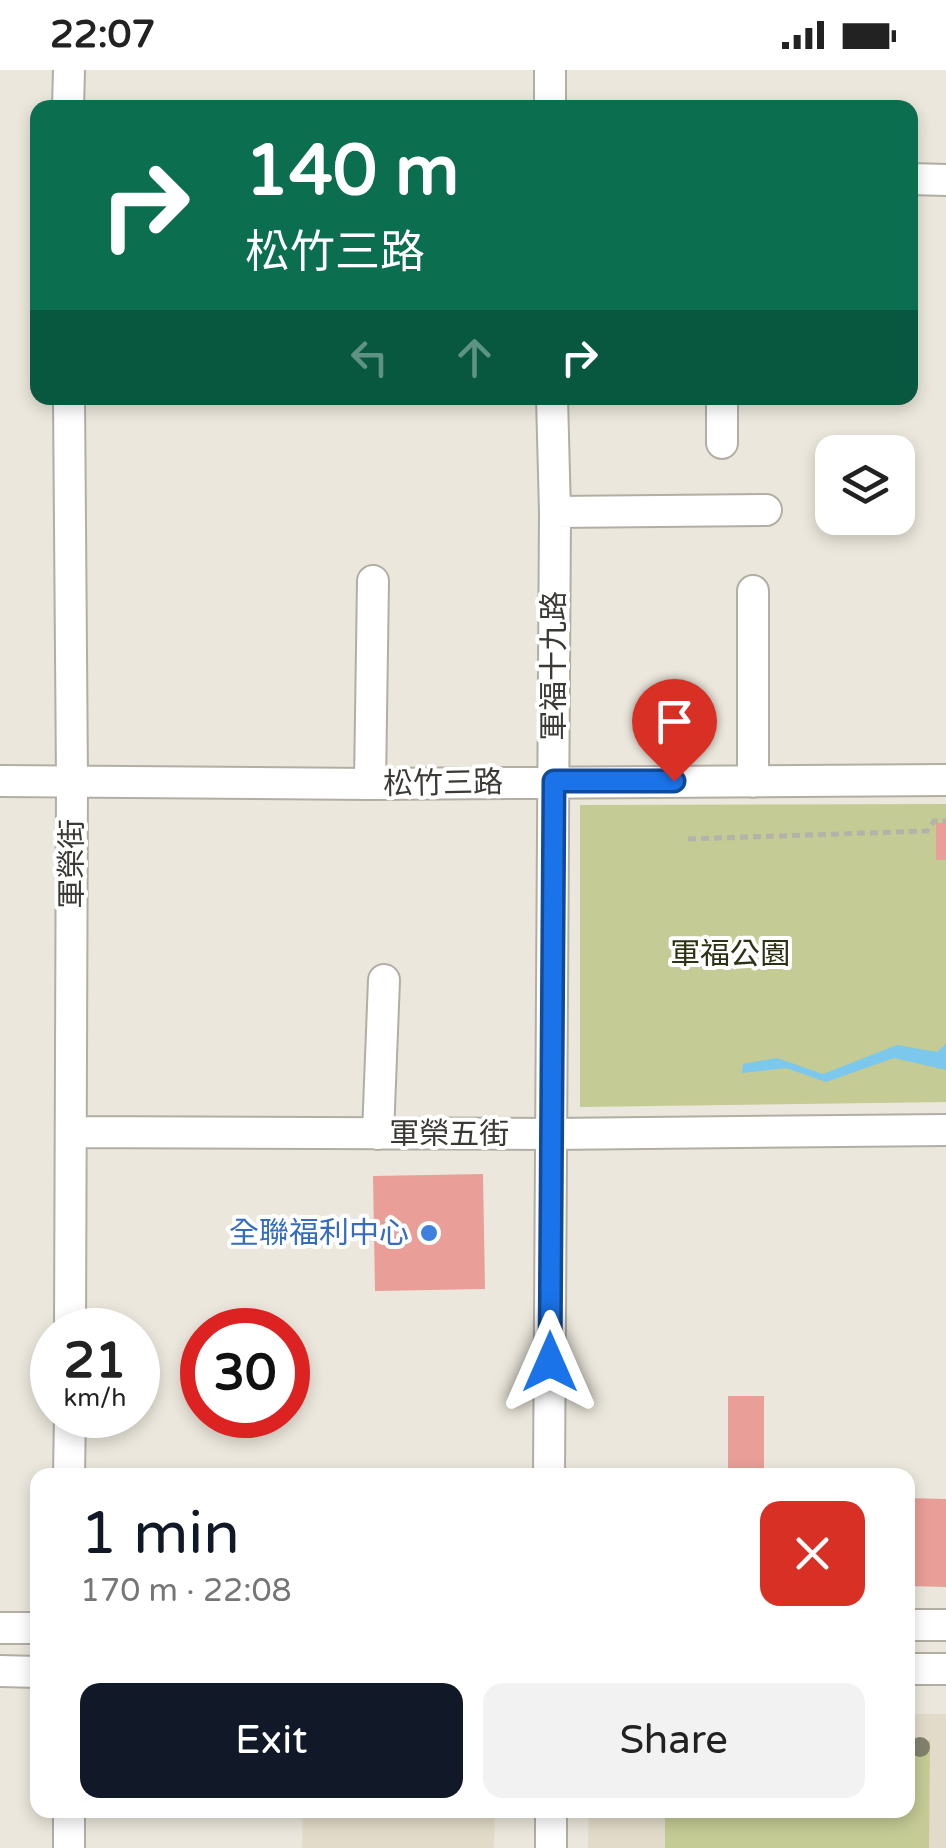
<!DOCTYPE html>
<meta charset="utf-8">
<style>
body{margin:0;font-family:"Varela Round","Noto Sans TC",sans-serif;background:#f2f2f2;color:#222;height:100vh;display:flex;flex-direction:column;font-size:38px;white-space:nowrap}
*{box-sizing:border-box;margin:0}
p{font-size:32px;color:#767676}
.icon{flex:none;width:55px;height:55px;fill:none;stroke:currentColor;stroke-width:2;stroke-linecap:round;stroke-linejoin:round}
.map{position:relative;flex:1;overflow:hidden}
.sheet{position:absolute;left:30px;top:1398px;width:885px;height:350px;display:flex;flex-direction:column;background:#fff;border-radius:20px;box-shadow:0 5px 15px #0003}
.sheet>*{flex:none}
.guide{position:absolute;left:30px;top:30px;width:888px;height:305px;border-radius:20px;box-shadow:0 5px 15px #0003;background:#0b6e4f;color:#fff;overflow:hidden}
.buttons{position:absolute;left:815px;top:365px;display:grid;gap:20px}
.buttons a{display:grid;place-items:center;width:100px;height:100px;border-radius:20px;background:#fff;box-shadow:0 5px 15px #0003;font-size:50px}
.speed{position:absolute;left:30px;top:1238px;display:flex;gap:20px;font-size:50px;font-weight:700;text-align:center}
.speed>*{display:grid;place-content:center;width:130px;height:130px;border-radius:50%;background:#fff;box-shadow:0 5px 15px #0003;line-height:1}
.speed small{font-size:25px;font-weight:400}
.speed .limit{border:15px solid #d22;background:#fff;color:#111}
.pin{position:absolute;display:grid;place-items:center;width:85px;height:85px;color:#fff;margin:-102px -42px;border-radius:50% 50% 50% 0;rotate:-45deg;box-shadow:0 0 10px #0007}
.pin .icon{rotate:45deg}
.me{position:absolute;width:110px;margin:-55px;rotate:0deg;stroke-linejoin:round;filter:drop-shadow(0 0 8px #0008)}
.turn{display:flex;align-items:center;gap:35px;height:210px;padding:0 50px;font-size:45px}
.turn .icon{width:130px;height:130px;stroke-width:2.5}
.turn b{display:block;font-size:70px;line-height:85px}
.lanes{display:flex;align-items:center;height:95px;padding:0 50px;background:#0003;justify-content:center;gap:50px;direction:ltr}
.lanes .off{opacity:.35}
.round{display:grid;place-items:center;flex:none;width:105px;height:105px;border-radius:20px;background:#f2f2f2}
.headline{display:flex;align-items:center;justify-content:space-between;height:170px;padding:0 50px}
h1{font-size:60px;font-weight:600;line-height:75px;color:#111827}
.primary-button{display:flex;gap:20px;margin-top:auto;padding:20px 50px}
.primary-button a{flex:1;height:115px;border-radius:20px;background:#111827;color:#fff;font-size:40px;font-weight:600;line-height:115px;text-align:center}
.primary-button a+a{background:#f2f2f2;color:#222}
.status{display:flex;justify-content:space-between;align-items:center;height:70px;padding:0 50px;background:#fff;direction:ltr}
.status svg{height:28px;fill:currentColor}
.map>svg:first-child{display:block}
.built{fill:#e2dbc9}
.green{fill:#c4cb95}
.water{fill:#7cc7ec}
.building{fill:#e99e97}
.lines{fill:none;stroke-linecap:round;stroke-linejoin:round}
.minor-casing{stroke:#b2aea4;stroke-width:34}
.path{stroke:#b5b2a9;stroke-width:5;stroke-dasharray:8 5;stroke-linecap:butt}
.minor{stroke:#fff;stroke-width:30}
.tree{fill:#83836d}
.route-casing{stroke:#114b97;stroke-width:25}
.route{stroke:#1a73e8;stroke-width:18}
.shop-dot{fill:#3f7fe0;stroke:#fff;stroke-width:4}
.labels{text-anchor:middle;stroke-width:8;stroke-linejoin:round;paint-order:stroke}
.street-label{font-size:30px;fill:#3b3935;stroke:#fff}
.park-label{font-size:30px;fill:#2e3113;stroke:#fff}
.shop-label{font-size:30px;fill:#366cbe;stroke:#fff;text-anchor:end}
</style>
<div class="status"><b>22:07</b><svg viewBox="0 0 49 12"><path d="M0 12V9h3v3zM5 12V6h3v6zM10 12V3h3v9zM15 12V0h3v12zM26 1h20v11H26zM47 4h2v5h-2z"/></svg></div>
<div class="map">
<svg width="946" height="1778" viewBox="0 0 946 1778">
<rect width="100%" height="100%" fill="#ebe7dc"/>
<path class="built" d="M908 1644H946V1778H588L589 1740H908Z
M303 1740H495L494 1778H302Z"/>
<path class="green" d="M946 734V1032L580 1037V735Z
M908 1671H930L929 1778H665V1740H908Z"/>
<path class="water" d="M946 974V1000L894 988 826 1012 786 998 742 1003 743 994 777 988 823 1004 897 975 937 982Z"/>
<path class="building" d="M936 753H946V790H936Z
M483 1104 485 1219 375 1221 373 1106Z
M728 1326H764V1405H728Z
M908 1428 946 1429V1517L908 1516Z"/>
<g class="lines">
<g class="minor-casing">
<path id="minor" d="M68 38 69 0
M550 38V0
M910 109 946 110
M69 328 72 710 70 1260
M722 373V328
M555 442 766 440
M753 521V712
M0 711 370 714 946 710
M370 714 373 511
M71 1062 551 1064 946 1060
M378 1064 384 910
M69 1405 70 1345
M549 1405 555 442 552 328
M908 1555H946
M0 1558H38
M908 1599H946
M0 1601 38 1602
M69 1740V1778
M551 1778V1740"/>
</g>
<path class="path" d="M688 769 927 761 934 751H946"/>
<use href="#minor" class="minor"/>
</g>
<circle class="tree" cx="920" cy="1677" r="10"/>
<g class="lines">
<g class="route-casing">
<path id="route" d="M550 1292 554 711H674"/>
</g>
<use href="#route" class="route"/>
</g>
<circle class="shop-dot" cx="429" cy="1163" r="10"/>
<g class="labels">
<g class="street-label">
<text transform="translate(554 596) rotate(-90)" y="10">軍福十九路</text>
<text transform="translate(443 713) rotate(-1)" y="10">松竹三路</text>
<text transform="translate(72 794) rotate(-90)" y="10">軍榮街</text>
<text x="449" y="1074">軍榮五街</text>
</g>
<g class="park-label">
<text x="730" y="894">軍福公園</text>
</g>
<g class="shop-label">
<text x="409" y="1173">全聯福利中心</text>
</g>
</g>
</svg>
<div class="buttons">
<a><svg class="icon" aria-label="layers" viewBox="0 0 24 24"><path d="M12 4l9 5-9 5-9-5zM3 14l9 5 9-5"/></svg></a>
</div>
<div class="speed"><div>21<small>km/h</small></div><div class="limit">30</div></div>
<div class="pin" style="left:674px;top:711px;background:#d93025"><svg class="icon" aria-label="arrive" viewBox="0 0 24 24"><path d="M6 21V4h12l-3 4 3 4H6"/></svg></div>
<svg class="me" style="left:550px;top:1292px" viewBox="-20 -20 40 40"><path d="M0-17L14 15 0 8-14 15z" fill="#1a73e8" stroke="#fff" stroke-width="4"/></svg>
<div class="guide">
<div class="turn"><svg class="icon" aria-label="right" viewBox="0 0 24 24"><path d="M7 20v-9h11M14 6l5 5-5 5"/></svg><div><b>140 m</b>松竹三路</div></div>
<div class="lanes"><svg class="icon off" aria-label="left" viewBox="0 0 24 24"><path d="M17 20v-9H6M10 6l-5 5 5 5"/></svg><svg class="icon off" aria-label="ahead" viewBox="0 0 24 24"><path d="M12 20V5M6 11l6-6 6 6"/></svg><svg class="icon" aria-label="right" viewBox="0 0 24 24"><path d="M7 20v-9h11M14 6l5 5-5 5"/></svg></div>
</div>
<section class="sheet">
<div class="headline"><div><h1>1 min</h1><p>170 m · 22:08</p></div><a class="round" style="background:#d93025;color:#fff"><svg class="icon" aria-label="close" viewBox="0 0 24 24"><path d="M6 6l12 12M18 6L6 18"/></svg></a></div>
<div class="primary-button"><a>Exit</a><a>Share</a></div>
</section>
</div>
